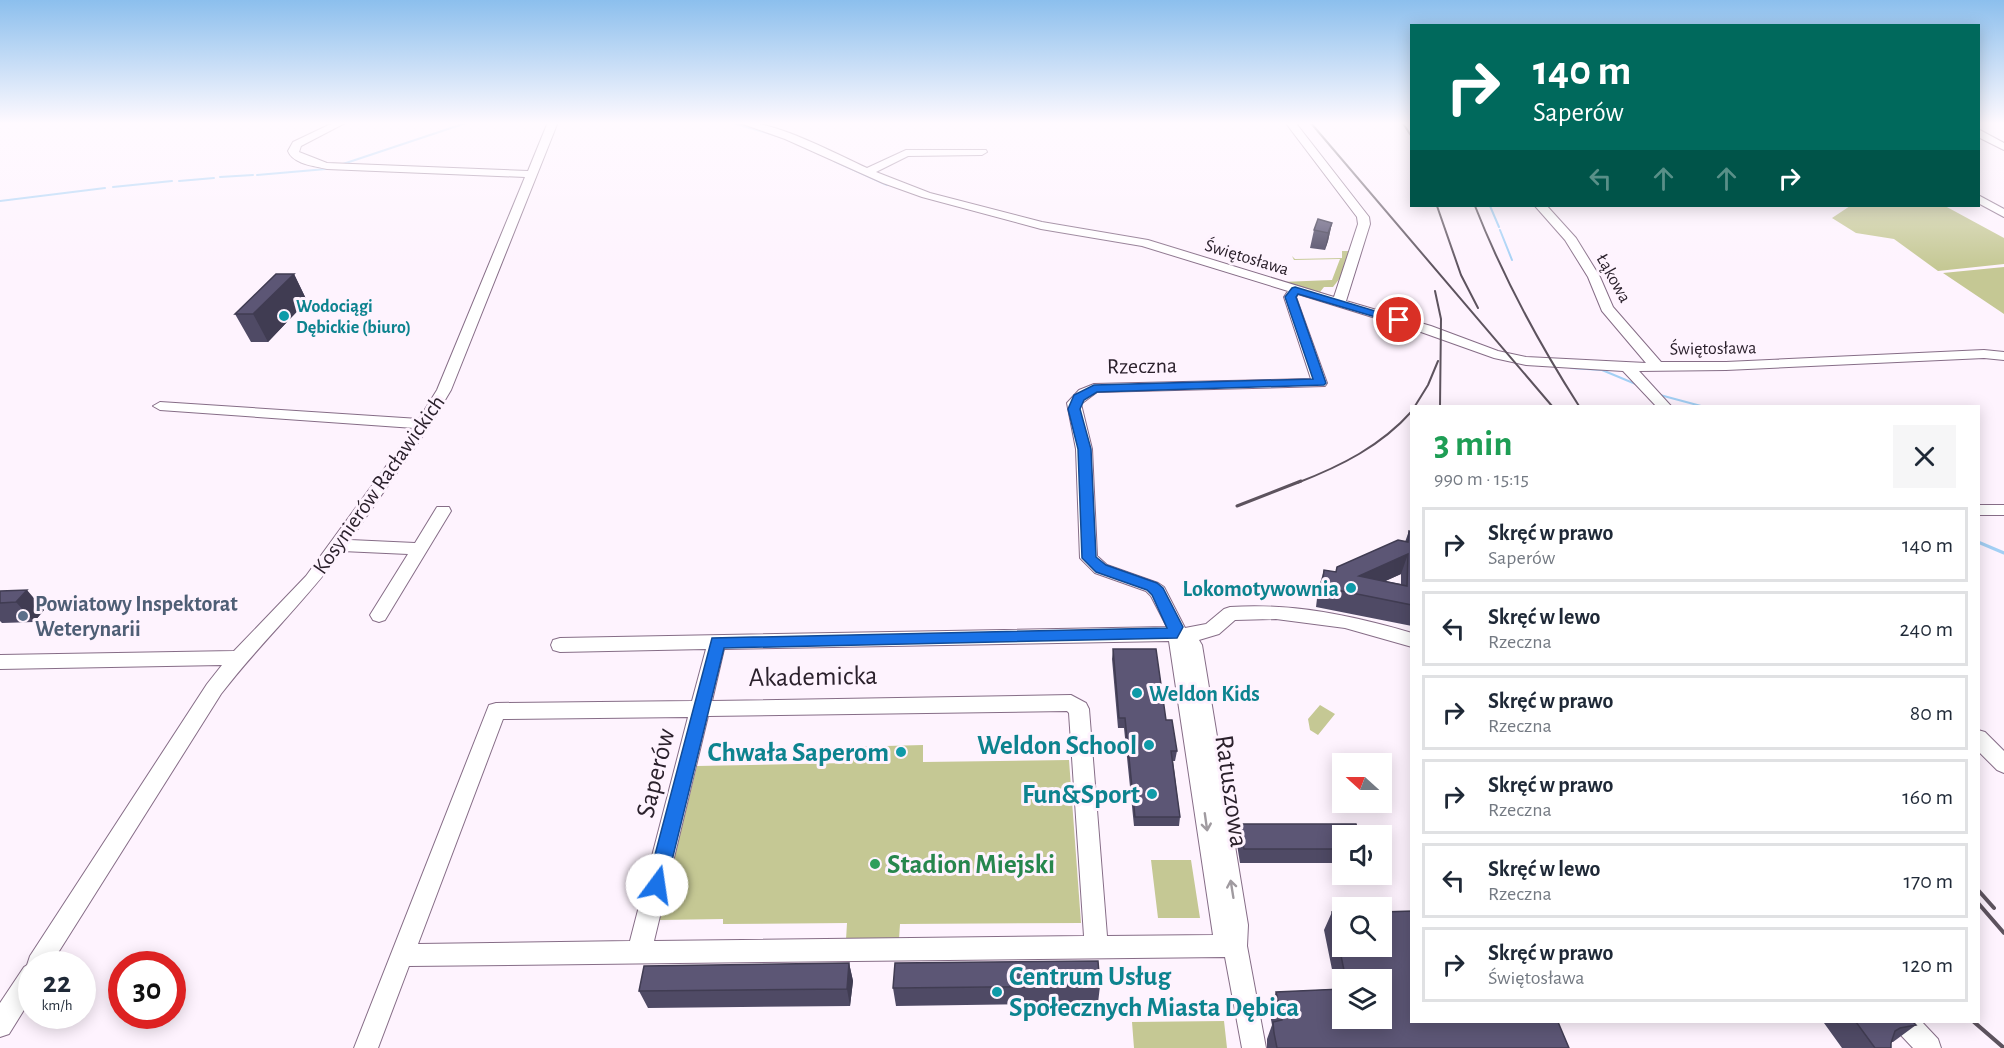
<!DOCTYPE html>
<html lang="pl">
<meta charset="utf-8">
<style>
body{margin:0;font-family:"Alegreya Sans",sans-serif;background:#f6f6f7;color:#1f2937;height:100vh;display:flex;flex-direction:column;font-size:22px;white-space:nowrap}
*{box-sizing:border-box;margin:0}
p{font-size:20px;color:#747a83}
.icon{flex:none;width:33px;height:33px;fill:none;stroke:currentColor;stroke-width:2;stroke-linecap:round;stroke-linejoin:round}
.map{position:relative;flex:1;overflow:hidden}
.details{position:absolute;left:1410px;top:405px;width:570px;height:618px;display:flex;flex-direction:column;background:#fff;border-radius:0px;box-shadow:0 3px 15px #0003}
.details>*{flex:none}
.top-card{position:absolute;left:1410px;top:24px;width:570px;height:183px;border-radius:0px;box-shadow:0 3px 15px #0003;background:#00695c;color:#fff;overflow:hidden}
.needle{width:39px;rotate:291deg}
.tools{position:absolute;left:1332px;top:753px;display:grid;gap:12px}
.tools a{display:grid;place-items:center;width:60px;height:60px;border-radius:0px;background:#fff;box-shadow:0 3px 15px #0003;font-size:30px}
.speed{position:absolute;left:18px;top:951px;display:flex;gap:12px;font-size:30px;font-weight:700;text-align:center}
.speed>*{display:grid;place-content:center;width:78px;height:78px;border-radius:50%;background:#fff;box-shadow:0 3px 15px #0003;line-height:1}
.speed small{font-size:15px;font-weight:400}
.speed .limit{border:9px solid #d22;background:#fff;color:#111}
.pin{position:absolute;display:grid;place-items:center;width:51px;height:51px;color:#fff;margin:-26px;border:3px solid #fff;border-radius:50%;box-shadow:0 2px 6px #0007}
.me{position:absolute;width:66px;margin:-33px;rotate:14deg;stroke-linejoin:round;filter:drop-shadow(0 0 4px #0008)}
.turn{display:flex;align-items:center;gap:21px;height:126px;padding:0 24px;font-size:27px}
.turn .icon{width:78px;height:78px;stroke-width:2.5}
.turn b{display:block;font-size:42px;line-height:51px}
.lanes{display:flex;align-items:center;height:57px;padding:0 24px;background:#0003;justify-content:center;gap:30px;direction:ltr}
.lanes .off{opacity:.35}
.round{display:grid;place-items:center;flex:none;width:63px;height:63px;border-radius:0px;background:#f6f6f7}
.head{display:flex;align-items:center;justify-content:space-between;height:102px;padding:0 24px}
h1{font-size:36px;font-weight:700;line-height:45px;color:#1e9e55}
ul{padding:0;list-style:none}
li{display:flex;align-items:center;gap:18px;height:75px;margin:0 12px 9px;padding:0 12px;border:3px solid #e0e1e3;border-radius:0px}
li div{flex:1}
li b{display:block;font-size:22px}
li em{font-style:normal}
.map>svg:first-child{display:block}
.green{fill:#c5c894}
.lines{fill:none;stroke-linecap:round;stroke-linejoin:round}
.stream-far1{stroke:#a3d0f5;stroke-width:2}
.stream{stroke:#a3d0f5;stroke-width:3}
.minor-casing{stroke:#866d87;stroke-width:2}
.minor{fill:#fff;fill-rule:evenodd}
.rail-far2{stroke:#5d535e;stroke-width:2}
.rail-far1{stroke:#5d535e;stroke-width:3}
.rail{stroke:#5d535e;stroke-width:4}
.wall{fill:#4f4a65;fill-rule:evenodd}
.shaded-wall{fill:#403c52}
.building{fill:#5c5675;stroke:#403c52;stroke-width:1.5;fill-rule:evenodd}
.oneway{stroke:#a09ba0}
.route{fill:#1a73e8;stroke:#114b97;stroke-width:1.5}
.culture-dot{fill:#0f9aa8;stroke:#fef3fe;stroke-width:2}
.service-dot{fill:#5c6f8a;stroke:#fef3fe;stroke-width:2}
.leisure-dot{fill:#2e9e5b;stroke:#fef3fe;stroke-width:2}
.labels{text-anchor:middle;stroke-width:6;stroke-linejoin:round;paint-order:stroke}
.far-street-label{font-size:18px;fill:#2b212c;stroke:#fef3fe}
.far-culture-label{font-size:18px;font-weight:bold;fill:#0d838f;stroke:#fef3fe;text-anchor:start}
.street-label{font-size:22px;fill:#2b212c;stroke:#fef3fe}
.culture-label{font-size:22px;font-weight:bold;fill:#0d838f;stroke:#fef3fe;text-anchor:end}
.service-label{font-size:22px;font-weight:bold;fill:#4e5e75;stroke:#fef3fe;text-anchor:start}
.near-street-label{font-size:27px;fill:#2b212c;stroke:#fef3fe}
.near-culture-label{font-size:27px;font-weight:bold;fill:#0d838f;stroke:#fef3fe;text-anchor:end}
.near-leisure-label{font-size:27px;font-weight:bold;fill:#27864d;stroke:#fef3fe;text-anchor:start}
</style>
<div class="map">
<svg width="2004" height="1048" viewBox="0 0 2004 1048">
<rect width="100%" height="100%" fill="#fef3fe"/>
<path class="green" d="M1850 206H1945L2004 238V264L1938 271 1894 239 1856 233 1832 218Z
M1342 251H1349L1340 278 1333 287H1324L1320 292 1281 282 1332 280 1340 259 1294 260 1292 256 1295 259 1342 258Z
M2004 267V314L1943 273Z
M1320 705 1335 714 1318 735 1310 730 1308 719Z
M923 745V762L1069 760 1081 923 900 924 899 939 846 940 847 923 723 924V919L659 920 697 766 845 763 848 747Z
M1151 860H1191L1200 918H1158Z
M1224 1021 1227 1048H1134L1132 1022Z"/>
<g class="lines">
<path class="stream-far1" d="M733 123 784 138
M834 161 887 185
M343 164 469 122
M257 175 326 169
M220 177 253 175
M179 181 214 178
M113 187 172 181
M0 201 105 188
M1490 206 1499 227
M1500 230 1512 260
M1571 368 1602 370 1638 385
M1660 395 1701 406"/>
<path class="stream" d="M1978 542 2004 553"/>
<g class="minor-casing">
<path id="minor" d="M335 122H347L301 146 299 152 327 163 528 171 548 122H558L451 390 429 427 350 540 415 543 437 507H449L451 511 385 620 379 622 373 620 370 615 408 554 342 551C305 602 259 644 221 694L51 964H32V997L9 1034 0 1037V1003L24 967 27 965 30 956 207 684 222 665 0 669V655L234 651 306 576 414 428 160 410 153 406 160 402 419 419 437 390 525 177 327 169C314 166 293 164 288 151L293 142Z
M737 122C772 119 834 153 867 168L906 150H986L987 152 982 155 908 156 876 172 930 193 1042 222 1148 240 1334 297 1358 224 1357 217 1285 122H1295L1369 217 1370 224 1346 301 1431 326 1498 351 1526 357 1646 363 1602 311 1588 277 1565 240 1535 206H1547L1576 238 1600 277 1613 307 1661 362H1726L1984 350 2004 352V360L1984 358 1726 370 1639 371 1671 406H1656L1623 371 1526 365 1494 358 1421 332 1298 294 1296 297 1327 383 1325 386 1097 392 1081 404 1092 449 1097 556 1107 565 1158 583 1164 587 1185 628 1206 624 1224 609 1230 607C1293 603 1351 615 1412 633V647L1345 628 1276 619 1235 620 1219 634 1199 640 1202 645 1248 925 1247 946 1266 1048H1242L1225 957 409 966 378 1048H354L489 705 496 703 692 701 706 649 560 652 553 650 551 645 553 640 560 638 1167 627 1151 596 1146 591 1095 573 1080 558 1076 449 1067 403 1079 390 1094 384 1311 379 1284 297 1288 291 1142 246 1041 229 922 197 883 183 785 139ZM1169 641 1213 935 1107 936 1089 709 1086 703 1071 695 712 701 724 649ZM1067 711 1069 713 1084 936 654 941 708 716ZM688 717 630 941 418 944 503 719Z
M1978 129 2004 143V150L1978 137Z
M1978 195 2004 209V217L1978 203Z
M1978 505H2004V515H1978Z
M1978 730 1985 732 2004 751V773L1997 770 1978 751Z
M1894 1022H1922L1938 1039 1941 1048H1913L1897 1031Z"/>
</g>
<use href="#minor" class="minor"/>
<path class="rail-far2" d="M1310 122 1552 406
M1402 122 1412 137
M1437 206 1461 275 1478 308
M1475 206C1503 277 1538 342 1579 406
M1435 291 1441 319 1440 406
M1415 406 1428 385 1438 361
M1297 483C1341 466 1381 446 1412 411"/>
<path class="rail-far1" d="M1237 506 1301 481"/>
<path class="rail" d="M1978 890 1994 908
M1978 903 2004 933
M1974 1022 2004 1048"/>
</g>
<path class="wall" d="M1332 223 1328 241 1325 250 1310 248 1314 230Z
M294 274 307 301 268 342H251L235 314Z
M1409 531 1412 532V626L1316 607 1318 590 1324 570 1336 572 1337 567 1405 542ZM1401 574V584L1385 581Z
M0 591 44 610 34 622 2 623 0 621Z
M1113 649 1166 720 1177 751 1175 761H1173L1180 817 1179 826H1134L1124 728H1118L1112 659Z
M1240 824 1342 836V863H1240L1236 838Z
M1332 912 1569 1048H1267V1039L1272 1025 1269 1009 1276 992 1336 989 1324 930ZM1342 980H1382L1342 1018Z
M849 963 853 981 850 1006 648 1008 639 991Z
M1100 986 1098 1003 896 1006 893 988Z
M1826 1022H1913L1916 1025 1893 1042H1891V1048H1842L1824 1023Z"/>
<path class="shaded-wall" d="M1332 223 1328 241 1325 250 1328 233Z
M294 274 307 301 268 342 253 314Z
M1408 554 1401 574 1357 594 1359 576Z
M27 590 44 610 34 622 16 602Z
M849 963 853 981 850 1006 847 989Z"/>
<path class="building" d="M1318 219 1332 223 1328 233 1314 230Z
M276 274H294L253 314H235Z
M1409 531 1412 532V605L1322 587 1324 570 1336 572 1337 567 1398 540 1408 542ZM1408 554 1407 586 1359 576Z
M27 590 16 602 0 603V591Z
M1113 649H1156L1166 720H1172L1177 751H1171L1180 817H1135L1125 718H1119Z
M1240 824H1356L1359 836H1342V849H1244Z
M1412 911V1022H1558L1569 1048H1277L1274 1033 1273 1022 1282 1020 1276 992 1342 989V1018H1382V980H1346L1332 912H1342V946H1382V912Z
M1098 961 1100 986 893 988 895 963Z
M849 963 847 989 639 991 644 966Z
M1856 1022H1913L1916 1025 1900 1028 1895 1031 1891 1043V1048H1875Z"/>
<defs><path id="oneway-shaft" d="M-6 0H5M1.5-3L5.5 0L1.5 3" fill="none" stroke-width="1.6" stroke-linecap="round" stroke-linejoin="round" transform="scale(1.5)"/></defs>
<g class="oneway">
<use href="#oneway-shaft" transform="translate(1206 822) rotate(82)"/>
<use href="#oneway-shaft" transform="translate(1232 889) rotate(-99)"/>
</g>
<linearGradient id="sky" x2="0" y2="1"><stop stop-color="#8cbfed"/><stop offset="0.46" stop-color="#fffaff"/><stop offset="1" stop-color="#fffaff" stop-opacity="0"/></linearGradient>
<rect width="2004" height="268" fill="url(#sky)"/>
<path class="route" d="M1295 287 1405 320 1399 324 1298 294 1296 297 1326 383 1324 385 1097 392 1084 400 1080 409 1091 449 1096 557 1106 565 1157 583 1163 588 1183 627 1177 638 724 648 666 885 663 891 657 894 650 891 647 885 712 638 1167 628 1152 595 1147 590 1096 572 1082 558 1078 449 1068 409 1074 395 1094 385 1313 379 1285 297 1292 288Z"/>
<g class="culture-dot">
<circle cx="284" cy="316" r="6"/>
<circle cx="1351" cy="588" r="6"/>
<circle cx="1137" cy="693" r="6"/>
<circle cx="1149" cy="745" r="6"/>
<circle cx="901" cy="752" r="6"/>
<circle cx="1152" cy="794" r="6"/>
<circle cx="997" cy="992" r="6"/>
</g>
<circle class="service-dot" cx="23" cy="616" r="6"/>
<circle class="leisure-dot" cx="875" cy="864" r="6"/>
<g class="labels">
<g class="far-street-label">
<text transform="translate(1247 257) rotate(17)" y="6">Świętosława</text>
<text transform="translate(1614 278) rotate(61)" y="6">Łąkowa</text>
<text transform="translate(1713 348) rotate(-1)" y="6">Świętosława</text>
</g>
<g class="far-culture-label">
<text x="296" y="312">Wodociągi<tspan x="296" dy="21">Dębickie (biuro)</tspan></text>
</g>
<g class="street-label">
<text transform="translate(1142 365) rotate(-1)" y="8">Rzeczna</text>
<text transform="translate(378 484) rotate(-55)" y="8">Kosynierów Racławickich</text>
</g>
<g class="culture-label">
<text x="1339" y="596">Lokomotywownia</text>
<text x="1149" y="701" text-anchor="start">Weldon Kids</text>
</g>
<g class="service-label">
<text x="35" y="611">Powiatowy Inspektorat<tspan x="35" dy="25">Weterynarii</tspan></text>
</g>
<g class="near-street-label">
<text transform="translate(813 676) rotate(-1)" y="9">Akademicka</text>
<text transform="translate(655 773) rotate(-76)" y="9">Saperów</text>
<text transform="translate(1232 791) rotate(82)" y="9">Ratuszowa</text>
</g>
<g class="near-culture-label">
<text x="1137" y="754">Weldon School</text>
<text x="889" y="761">Chwała Saperom</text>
<text x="1140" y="803">Fun&amp;Sport</text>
<text x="1009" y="985" text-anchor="start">Centrum Usług<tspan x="1009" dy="31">Społecznych Miasta Dębica</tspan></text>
</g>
<g class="near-leisure-label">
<text x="887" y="873">Stadion Miejski</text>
</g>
</g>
</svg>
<div class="tools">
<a><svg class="needle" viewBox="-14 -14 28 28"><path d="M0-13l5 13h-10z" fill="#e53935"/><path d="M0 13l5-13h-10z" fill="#747a83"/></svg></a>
<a><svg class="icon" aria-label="sound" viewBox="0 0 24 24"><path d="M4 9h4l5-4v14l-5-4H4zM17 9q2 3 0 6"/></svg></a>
<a><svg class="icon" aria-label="search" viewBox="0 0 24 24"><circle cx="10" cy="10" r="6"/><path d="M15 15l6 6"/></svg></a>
<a><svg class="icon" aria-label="layers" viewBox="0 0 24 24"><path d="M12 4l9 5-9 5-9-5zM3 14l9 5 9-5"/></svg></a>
</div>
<div class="speed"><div>22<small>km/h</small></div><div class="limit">30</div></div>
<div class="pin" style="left:1399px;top:320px;background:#d93025"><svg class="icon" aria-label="arrive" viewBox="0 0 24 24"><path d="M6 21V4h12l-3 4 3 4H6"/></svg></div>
<svg class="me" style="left:657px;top:885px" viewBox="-20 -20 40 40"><circle r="19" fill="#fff"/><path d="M0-13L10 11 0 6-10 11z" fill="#1a73e8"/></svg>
<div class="top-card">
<div class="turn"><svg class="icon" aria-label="right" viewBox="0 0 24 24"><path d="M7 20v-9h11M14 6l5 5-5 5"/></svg><div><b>140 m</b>Saperów</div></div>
<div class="lanes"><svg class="icon off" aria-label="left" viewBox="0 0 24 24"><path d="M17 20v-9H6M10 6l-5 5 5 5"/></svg><svg class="icon off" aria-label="ahead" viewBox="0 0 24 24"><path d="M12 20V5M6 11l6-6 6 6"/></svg><svg class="icon off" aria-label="ahead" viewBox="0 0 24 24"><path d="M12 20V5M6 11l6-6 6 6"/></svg><svg class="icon" aria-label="right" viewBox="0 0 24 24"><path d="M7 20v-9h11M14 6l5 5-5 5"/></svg></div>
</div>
<section class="details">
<div class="head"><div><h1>3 min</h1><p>990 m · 15:15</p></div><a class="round"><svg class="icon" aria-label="close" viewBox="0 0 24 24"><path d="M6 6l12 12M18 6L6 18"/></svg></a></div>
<ul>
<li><svg class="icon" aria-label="right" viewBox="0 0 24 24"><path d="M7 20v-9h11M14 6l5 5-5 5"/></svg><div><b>Skręć w prawo</b><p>Saperów</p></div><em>140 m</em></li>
<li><svg class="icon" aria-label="left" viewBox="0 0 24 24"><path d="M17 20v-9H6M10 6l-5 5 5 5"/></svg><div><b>Skręć w lewo</b><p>Rzeczna</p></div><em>240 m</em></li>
<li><svg class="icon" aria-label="right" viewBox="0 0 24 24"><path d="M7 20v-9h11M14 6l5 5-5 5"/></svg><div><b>Skręć w prawo</b><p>Rzeczna</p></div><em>80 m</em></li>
<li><svg class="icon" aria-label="right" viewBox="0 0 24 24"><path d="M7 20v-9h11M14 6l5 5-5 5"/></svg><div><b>Skręć w prawo</b><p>Rzeczna</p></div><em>160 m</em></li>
<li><svg class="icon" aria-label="left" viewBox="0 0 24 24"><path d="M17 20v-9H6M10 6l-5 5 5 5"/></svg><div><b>Skręć w lewo</b><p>Rzeczna</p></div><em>170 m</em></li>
<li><svg class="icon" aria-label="right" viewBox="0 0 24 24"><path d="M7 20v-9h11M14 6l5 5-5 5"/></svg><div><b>Skręć w prawo</b><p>Świętosława</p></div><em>120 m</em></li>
</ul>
</section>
</div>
